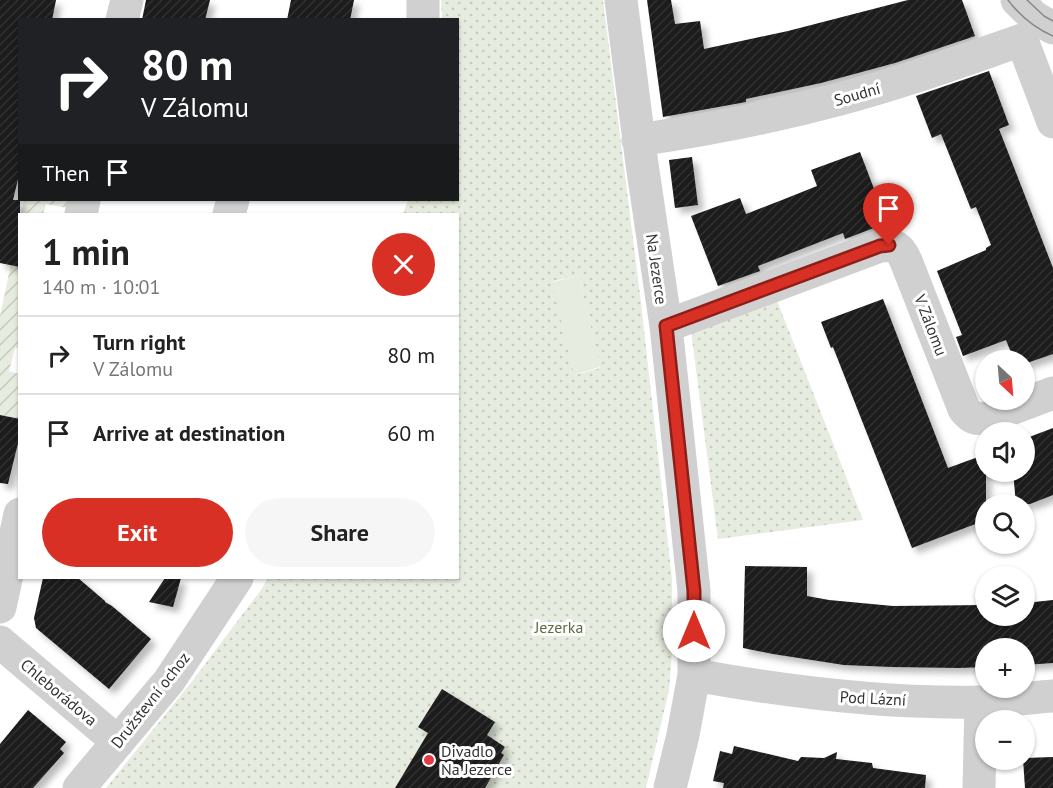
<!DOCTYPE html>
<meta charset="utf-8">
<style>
body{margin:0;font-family:"PT Sans",sans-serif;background:#f6f6f6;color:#222;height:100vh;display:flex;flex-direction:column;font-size:22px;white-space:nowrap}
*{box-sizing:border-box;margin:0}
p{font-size:20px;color:#767676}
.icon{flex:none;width:33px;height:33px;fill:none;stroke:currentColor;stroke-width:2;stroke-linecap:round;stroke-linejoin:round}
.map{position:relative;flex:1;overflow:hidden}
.sheet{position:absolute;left:18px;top:213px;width:441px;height:366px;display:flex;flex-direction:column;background:#fff;border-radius:0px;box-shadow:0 2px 4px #0004}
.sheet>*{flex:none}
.top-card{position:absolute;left:18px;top:18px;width:441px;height:183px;border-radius:0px;box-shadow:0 2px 4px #0004;background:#202124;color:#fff;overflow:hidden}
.needle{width:39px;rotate:154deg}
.fabs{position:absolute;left:975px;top:350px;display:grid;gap:12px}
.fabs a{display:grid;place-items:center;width:60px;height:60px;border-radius:50%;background:#fff;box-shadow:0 2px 4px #0004;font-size:30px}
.pin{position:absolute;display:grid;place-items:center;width:51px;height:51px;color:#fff;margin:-62px -26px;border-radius:50% 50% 50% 0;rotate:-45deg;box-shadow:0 0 6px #0007}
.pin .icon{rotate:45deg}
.me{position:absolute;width:66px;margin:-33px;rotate:0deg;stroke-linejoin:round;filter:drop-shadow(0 0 4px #0008)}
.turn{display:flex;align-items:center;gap:21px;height:126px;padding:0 24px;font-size:27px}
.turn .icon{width:78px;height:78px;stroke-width:2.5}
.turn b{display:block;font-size:42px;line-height:51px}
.then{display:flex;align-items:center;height:57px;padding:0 24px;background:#0003;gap:12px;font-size:22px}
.round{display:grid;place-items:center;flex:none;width:63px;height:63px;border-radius:32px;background:#f6f6f6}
.overview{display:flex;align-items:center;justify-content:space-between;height:102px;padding:0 24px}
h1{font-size:36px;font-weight:800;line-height:45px}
.button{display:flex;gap:12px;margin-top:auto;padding:12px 24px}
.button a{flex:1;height:69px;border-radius:36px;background:#d93025;color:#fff;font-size:24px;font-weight:800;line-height:69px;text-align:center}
.button a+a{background:#f6f6f6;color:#222}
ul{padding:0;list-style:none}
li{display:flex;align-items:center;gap:18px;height:78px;padding:0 24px;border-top:2px solid #e0e0e0}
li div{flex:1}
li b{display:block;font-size:22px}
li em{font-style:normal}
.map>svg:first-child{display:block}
.park{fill:url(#park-dots);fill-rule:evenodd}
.garden{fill:url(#garden-furrows)}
.pitch{fill:#e6ecdf}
.building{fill:url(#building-hatch);filter:url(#shadow)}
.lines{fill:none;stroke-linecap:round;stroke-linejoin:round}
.minor{stroke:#d0d0d0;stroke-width:33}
.tram{stroke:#888;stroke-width:1.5}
.route-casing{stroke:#8d1f18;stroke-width:15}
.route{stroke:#d93025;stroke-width:10}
.poi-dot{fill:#e63946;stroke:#fff;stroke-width:2}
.labels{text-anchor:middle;stroke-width:6;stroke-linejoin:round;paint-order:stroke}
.street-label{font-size:16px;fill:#333;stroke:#fff}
.park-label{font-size:16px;fill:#56703f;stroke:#fff}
.poi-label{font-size:16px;fill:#333;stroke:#fff;text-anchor:start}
</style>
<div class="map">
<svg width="1053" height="788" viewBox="0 0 1053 788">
<defs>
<pattern id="park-dots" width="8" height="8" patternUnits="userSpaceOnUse" patternTransform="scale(1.5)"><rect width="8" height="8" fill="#e6ecdf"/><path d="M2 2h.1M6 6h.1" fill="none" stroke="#c6cbc0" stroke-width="1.8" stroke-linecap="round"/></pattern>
<pattern id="garden-furrows" width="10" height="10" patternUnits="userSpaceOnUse" patternTransform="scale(1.5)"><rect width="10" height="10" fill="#e6ecdf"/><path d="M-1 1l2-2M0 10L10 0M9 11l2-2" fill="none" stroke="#c6cbc0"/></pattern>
<pattern id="building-hatch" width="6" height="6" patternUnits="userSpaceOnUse" patternTransform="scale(1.5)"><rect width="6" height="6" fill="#1a1a1a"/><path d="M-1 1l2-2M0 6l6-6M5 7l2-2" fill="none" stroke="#333"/></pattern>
<filter id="shadow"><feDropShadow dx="5.5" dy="5.5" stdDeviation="3" flood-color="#0004"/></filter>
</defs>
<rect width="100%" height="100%" fill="#fff"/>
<path class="park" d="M441 0H603L641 303 672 579V652L669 690 646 788H485L504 755 501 753 505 747 487 735 495 722 442 689 418 726 428 733 395 788H106L190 684 261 590 268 578H458V214H403L408 200H458V20L442 19ZM579 276 600 368 575 375 553 281Z
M776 298 863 520 718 539 691 331Z"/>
<path class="garden" d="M24 200H70L68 208 46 204 43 214H22L21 213Z
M19 226V348H15L9 371 19 374V419L1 415 0 419V316Z"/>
<path class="pitch" d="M579 276 600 367 574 375 552 282Z"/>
<path class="building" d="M0 0H56L52 20H20V171L13 200H20V267L0 263Z
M146 0H210L205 20H142Z
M291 0H354L350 20H287Z
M647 0H671L675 24 700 21 704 49 788 31 908 0H962L975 36 895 63 821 83 746 99V102L663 117Z
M989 71 1009 125 999 129 1053 268V354L1024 364V360H1014L1006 340 963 356 956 337 962 335 937 271 986 250V248L991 245 976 207 971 209 941 134 932 138 916 96Z
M860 152 887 223 845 239 843 233 758 266 760 271 718 286 691 216 740 198 746 214 782 200 817 186 811 170Z
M692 157 698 205 675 208 669 160Z
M883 299 948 468 986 454V520L912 548 833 347 831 348 821 322Z
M0 415 20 419V435L8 484 0 483Z
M1053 428V495L1030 504H1016L1013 471H1024V439Z
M745 566 807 567V596L829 600 893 606 986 605V615H1026L1025 603 1053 600V663L1024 665V648H986V667L959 668 892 667 844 665 773 654 743 648Z
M43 578H78L105 601V602L112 606 151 639 109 689 36 628 34 618Z
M165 578H181L173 607 149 602Z
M442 689 495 722 487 735 505 747 501 753 504 755 485 788H395L428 733 418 727Z
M28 710 66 742 60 749 64 753 33 788H0V744Z
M734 746 798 761 801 757 824 758 837 752 836 759 872 763 873 768 926 775 925 788H723L724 783 713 781 720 751 732 754Z
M1053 757V788H1025L1023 759 1024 758Z"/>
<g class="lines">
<path class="minor" d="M621 0 642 164 666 326 694 591V675L683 735 670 788
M1017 0 1034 17 1053 28
M122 20 127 0
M423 20V0
M1022 40 1053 122
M638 140C706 130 773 117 840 99 901 83 961 61 1022 40
M81 214 84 200
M229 214 233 200
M666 326 880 246C896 245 899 246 906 261L964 409C971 418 976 420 987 418L1053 393
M0 607 20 514
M0 642 118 742
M694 675C788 692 884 704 980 702 1004 701 1029 698 1053 696
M79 788 169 681 237 578
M979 788 981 702"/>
<path class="tram" d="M1008 0C1020 16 1035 28 1053 36
M1027 0 1044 16 1053 21"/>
</g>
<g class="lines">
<g class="route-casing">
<path id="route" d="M694 631V591L666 326 880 246 889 245"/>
</g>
<use href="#route" class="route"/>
</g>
<circle class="poi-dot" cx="429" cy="760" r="6"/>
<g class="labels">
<g class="street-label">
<text transform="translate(857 94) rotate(-16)" y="6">Soudní</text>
<text transform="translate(657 269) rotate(82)" y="6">Na Jezerce</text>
<text transform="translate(931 325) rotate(69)" y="6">V Zálomu</text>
<text transform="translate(59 692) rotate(40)" y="6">Chleborádova</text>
<text transform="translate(873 698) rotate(3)" y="6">Pod Lázní</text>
<text transform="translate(150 700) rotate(-52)" y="6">Družstevní ochoz</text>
</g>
<g class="park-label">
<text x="559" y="633">Jezerka</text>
</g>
<g class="poi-label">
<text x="441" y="757">Divadlo<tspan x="441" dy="18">Na Jezerce</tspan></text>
</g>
</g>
</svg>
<div class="fabs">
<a><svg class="needle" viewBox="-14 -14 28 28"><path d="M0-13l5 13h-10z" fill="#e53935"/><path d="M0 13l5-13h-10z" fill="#767676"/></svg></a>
<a><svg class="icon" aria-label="sound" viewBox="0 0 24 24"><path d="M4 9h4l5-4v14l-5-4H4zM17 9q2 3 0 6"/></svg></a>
<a><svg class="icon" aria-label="search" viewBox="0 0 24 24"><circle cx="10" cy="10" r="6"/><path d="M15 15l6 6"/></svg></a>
<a><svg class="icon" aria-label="layers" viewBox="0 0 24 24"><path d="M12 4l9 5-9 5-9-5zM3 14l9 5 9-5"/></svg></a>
<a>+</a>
<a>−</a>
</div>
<div class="pin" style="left:889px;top:245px;background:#d93025"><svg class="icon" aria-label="arrive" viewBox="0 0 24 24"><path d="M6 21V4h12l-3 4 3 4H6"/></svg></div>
<svg class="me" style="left:694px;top:631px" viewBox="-20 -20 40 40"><circle r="19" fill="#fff"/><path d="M0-13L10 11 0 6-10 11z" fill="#d93025"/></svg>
<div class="top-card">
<div class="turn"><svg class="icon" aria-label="right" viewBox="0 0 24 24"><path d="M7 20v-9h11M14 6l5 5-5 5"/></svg><div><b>80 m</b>V Zálomu</div></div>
<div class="then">Then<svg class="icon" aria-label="arrive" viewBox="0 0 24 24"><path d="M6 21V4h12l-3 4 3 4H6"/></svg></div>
</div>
<section class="sheet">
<div class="overview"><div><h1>1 min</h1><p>140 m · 10:01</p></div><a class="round" style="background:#d93025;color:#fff"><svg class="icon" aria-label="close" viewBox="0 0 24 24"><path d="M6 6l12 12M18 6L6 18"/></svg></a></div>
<ul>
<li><svg class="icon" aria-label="right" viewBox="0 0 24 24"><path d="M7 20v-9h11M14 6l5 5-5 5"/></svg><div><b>Turn right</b><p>V Zálomu</p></div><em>80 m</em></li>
<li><svg class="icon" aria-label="arrive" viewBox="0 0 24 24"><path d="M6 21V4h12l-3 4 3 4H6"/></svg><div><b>Arrive at destination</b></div><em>60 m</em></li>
</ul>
<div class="button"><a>Exit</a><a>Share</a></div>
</section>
</div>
